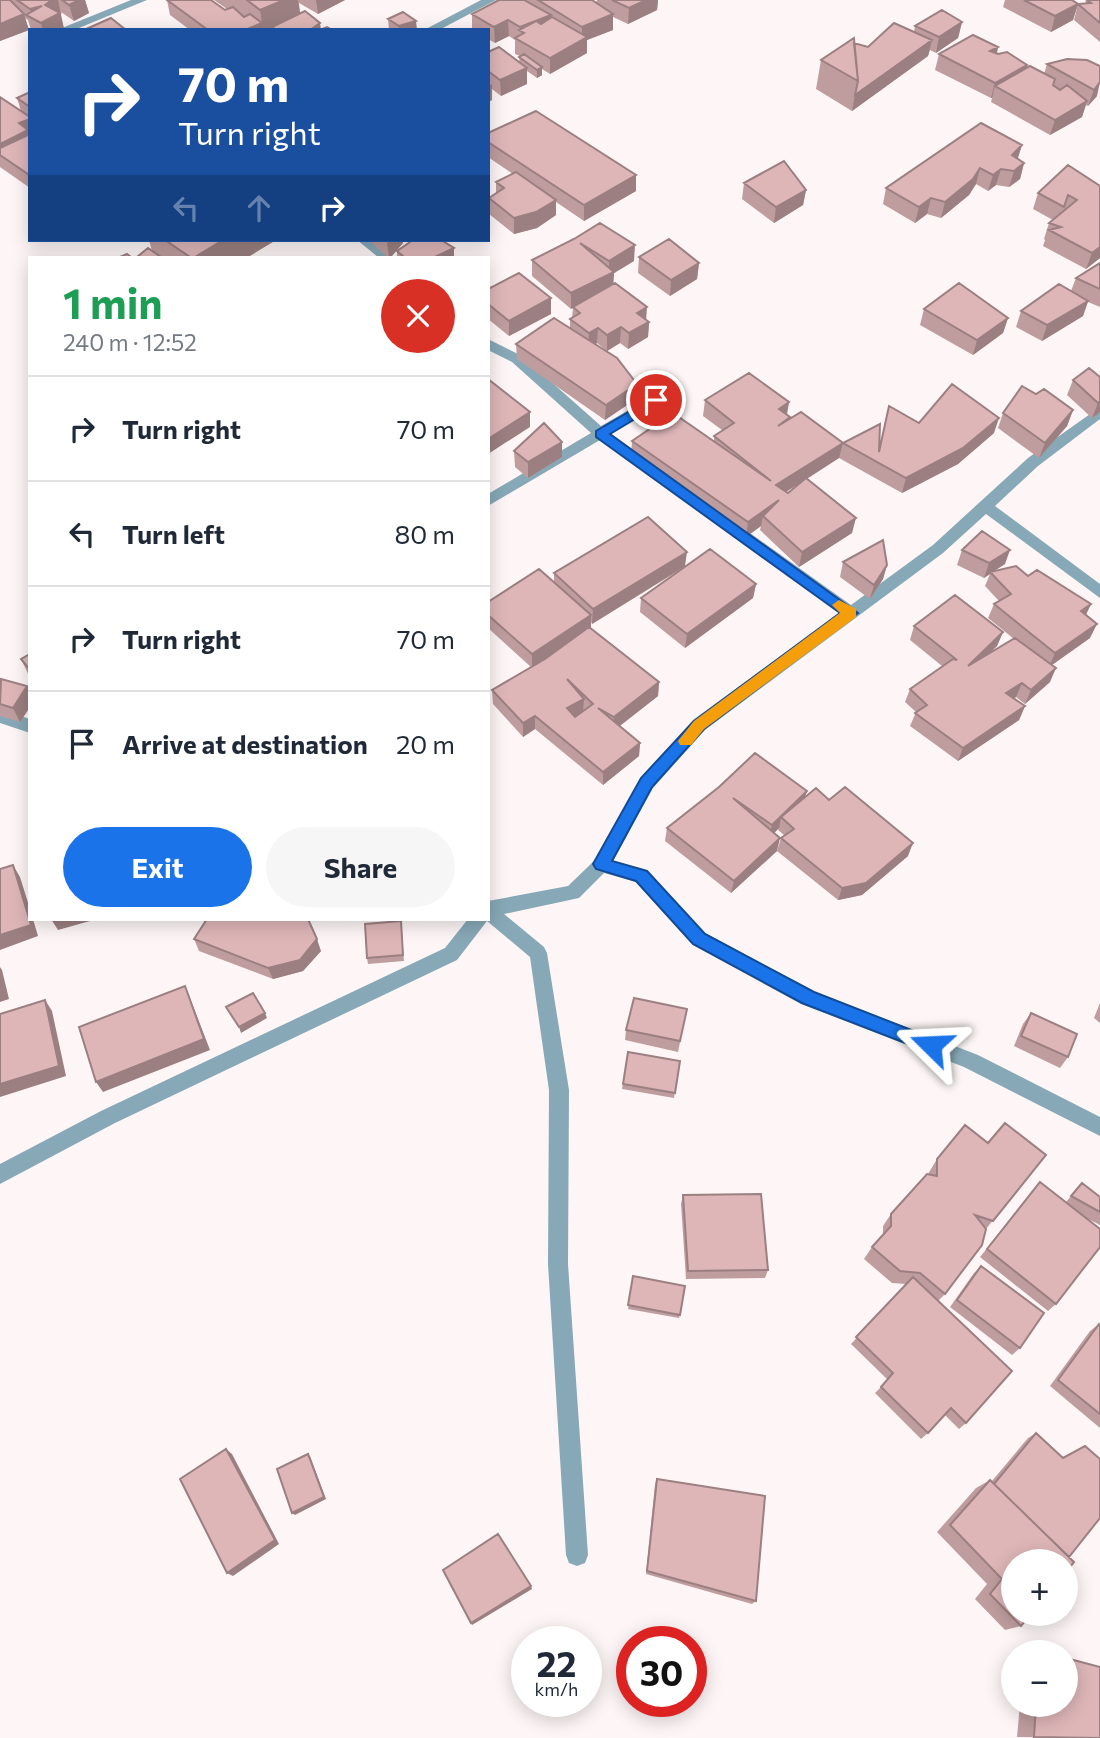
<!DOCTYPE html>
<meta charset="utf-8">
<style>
body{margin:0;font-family:Commissioner,sans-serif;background:#f6f6f7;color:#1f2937;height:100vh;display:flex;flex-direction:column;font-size:26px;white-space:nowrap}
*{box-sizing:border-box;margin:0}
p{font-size:23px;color:#747a83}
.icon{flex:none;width:38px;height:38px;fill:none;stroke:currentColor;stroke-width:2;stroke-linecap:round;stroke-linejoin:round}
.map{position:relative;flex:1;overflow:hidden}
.details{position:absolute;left:28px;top:256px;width:462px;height:665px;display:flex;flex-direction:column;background:#fff;border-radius:0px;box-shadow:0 4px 18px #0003}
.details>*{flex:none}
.top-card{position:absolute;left:28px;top:28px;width:462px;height:214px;border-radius:0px;box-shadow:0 4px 18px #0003;background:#1a4fa0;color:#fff;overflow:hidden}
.controls{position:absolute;left:1001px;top:1549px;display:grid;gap:14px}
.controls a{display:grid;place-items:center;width:77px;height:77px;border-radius:50%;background:#fff;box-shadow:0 4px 18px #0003;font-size:35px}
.speed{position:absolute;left:511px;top:1626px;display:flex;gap:14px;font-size:35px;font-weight:700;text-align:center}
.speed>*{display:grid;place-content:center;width:91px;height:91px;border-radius:50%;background:#fff;box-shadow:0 4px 18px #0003;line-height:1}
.speed small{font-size:18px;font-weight:400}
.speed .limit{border:10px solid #d22;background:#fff;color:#111}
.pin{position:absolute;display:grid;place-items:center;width:60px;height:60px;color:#fff;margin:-30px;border:4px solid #fff;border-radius:50%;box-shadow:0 2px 7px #0007}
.me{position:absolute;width:77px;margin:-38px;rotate:291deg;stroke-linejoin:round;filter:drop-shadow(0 0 5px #0008)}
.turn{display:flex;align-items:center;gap:24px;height:147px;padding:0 35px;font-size:32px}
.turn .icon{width:91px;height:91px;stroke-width:2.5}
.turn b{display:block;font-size:49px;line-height:60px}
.lanes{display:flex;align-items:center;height:66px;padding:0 35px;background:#0003;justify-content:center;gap:35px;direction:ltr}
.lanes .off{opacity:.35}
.round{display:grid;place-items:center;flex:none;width:74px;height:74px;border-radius:37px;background:#f6f6f7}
.summary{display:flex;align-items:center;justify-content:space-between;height:119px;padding:0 35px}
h1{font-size:42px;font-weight:700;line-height:52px;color:#1e9e55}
.button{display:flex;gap:14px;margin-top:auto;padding:14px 35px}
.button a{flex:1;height:80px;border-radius:42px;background:#1a73e8;color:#fff;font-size:28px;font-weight:700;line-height:80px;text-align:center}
.button a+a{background:#f6f6f7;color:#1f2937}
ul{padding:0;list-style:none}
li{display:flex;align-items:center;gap:21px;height:105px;padding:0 35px;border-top:2px solid #e0e1e3}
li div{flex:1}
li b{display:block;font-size:26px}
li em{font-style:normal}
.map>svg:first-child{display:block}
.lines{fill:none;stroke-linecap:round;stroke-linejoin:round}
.minor{fill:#87a8b6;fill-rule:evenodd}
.wall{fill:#bf9d9e;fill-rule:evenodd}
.shaded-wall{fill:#9b7f81}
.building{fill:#deb6b8;stroke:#9b7f81;stroke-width:2;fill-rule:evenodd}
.route{fill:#1a73e8;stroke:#114b97;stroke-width:2}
.slow{fill:#f59e0b}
</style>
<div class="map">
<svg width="1100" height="1738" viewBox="0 0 1100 1738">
<rect width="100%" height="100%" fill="#fef6f6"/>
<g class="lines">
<path class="minor" d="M131 0H147L74 30H57Z
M481 0H496L439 30H424Z
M357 240H371L393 257H378Z
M488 339 522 356 601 426 651 397H661V403L611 434 851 605 933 545 1028 458 1100 407V419L1038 466 995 506 1100 584V598L986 514 943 553 705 730 653 788 613 861 648 871 705 933 815 992 978 1055 1100 1117V1136L964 1067 801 1004 693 945 636 882 604 873 579 898 504 914 544 947 547 953 569 1090 568 1264 588 1555 585 1563 577 1566 569 1563 566 1555 548 1264 549 1090 530 957 487 921 457 960 115 1123 0 1184V1164L101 1111 445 948 468 919H488V901L568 886 595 860 641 778 693 720 840 613 600 440 488 506V494L591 433 512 362 488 350Z
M0 709 30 719V733L0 723Z"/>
</g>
<path class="wall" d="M0 0H85L89 13 74 21 61 12 60 13 64 29 63 30H31L28 20 25 18 29 30 0 41Z
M167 0 225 10 227 9 214 0H345L318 14 299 3 300 14 321 29 332 30H190L170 15Z
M499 0H592L596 3 597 0H658L657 10 628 24 613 17V30L587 40V53L550 74 542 69V75L537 78 527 71V84L501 96 492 89V100L488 102V52L519 62 520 56 515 54V40L509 36 495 43 488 39V30H472V14Z
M1005 0H1072L1078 4 1073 20 1051 32 1003 7Z
M1086 0H1100V42L1074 20 1078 4H1085Z
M388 19 417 30H389Z
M962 22 958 38 936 53 930 50 928 56 852 111 816 89 821 60 854 43 868 47 914 32 915 26Z
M998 47 997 54 1027 65 1026 69 1044 74 1047 64 1087 60 1097 96 1088 106 1086 105 1082 117 1050 135 991 102 992 98H991L935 70 939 54Z
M30 92V188L0 167V97L21 111 17 98Z
M488 133 636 175V191L584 221 556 202V215L537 228 514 234 489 214V198L496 193V182L513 174 488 157Z
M1022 145 1018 158 1024 163 1020 179 1009 187 996 185 988 191 976 184 969 195 941 218 927 214 915 223 883 204 886 188Z
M744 183 806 190 803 205 774 223 742 199Z
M1100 186V258L1086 269 1043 246 1045 240 1044 239 1049 223 1053 220 1033 209 1038 193Z
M574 239 634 261 614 273 613 284 649 322 648 337 628 349 620 343 607 351 597 343 595 344 637 384 636 399 605 420 517 359 516 344 570 328V319L572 318 573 308 571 309 532 276V260Z
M149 240H276L248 257H137L152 251Z
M369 240H403V243L391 257H387Z
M454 248V257H397V251Z
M639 257 699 263 697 279 670 296 638 273Z
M1100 263V307L1088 302 1083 316 1042 341 1016 327 1021 311 1071 291 1076 278Z
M488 289 551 314 509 336 488 319Z
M924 309 1008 318 1003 333 973 355 920 325Z
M1089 368 1100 412 1092 418 1067 395 1073 380Z
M1036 394 1073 410 1067 426 1039 458 998 428 1003 413Z
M705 400 789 402 787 415 790 417 789 419 843 443 879 448 889 406 919 423 994 433 958 464 902 493 839 458 807 479 852 533 799 567 760 530 761 526 746 537 631 456 632 441H714V436L722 430 703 416ZM800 483 788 493 786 492Z
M562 442V457L528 478 515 467 514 451Z
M962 550 1005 564 994 571 1028 576 1091 604 1086 615 1090 638 1052 665 1050 682 1025 704 1016 697 1014 698 1025 706 1019 720 958 761 910 726 916 712 905 702 910 689 942 666 910 640 914 626 1003 632 997 646 989 653 1014 639 988 618 994 604 999 601 985 586 990 574 984 578 957 565Z
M843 562 887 565 883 579 870 599 840 577Z
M685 566 756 584 753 598 685 648 640 612 641 598 683 568 592 624 591 622V628L659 682 658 696 620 726 640 743 639 756 603 785 535 729 523 737 493 704 492 690 531 667 488 628V602L554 582V573Z
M30 654V678L21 659Z
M0 680 27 686 30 691V707L20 722 0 716Z
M719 787 805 798 829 800 908 856 862 895 838 900 777 851 781 838 784 835 778 830 779 828 774 833 777 851 731 893 665 841 667 828Z
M401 921 404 961 368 964 367 958Z
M194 939 321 951 303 971 273 979 199 951Z
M1100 1003V1023L1094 1018Z
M687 1009 678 1052 625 1040 626 1030Z
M1031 1013 1068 1057 1060 1068 1014 1046 1023 1024Z
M628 1052 680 1061 674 1098 622 1089Z
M988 1143 1046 1155 986 1229 945 1294 938 1301 966 1423 959 1429 945 1415 928 1433 921 1439 875 1393 888 1380 851 1344 906 1284 892 1283 864 1259 872 1247 883 1235V1226L891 1214 928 1174 937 1159Z
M1040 1182 1066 1202 1082 1183 1100 1197V1225L1086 1218 1056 1304 1048 1311 980 1257Z
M683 1195 768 1270 765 1278 686 1279 681 1204Z
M981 1266 1020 1348 1012 1355 950 1307 974 1273Z
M633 1276 680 1315 679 1318 628 1309Z
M1099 1324 1100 1325V1428L1050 1386 1090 1331Z
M1036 1433 1069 1557 1021 1626 1005 1630 975 1599 987 1584 937 1532 976 1488 990 1480 992 1481 1028 1438Z
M657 1479 756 1601 752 1604 646 1574 655 1484Z
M1020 1704H1066L1100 1738 1017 1737Z"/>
<path class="shaded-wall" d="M52 0H58L64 29 63 30H43L41 23 33 19 30 9 45 5Z
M79 0H85L89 13 74 21 69 5Z
M284 0H298L302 24 272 27V30H245L262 23 260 10Z
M316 0H345L318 14Z
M646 0H658L657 10 628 24 629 8Z
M1078 4 1073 20 1051 32 1055 16Z
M24 14 29 30 0 41V24Z
M613 14V30L587 40V53L550 74V58L582 40V27Z
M551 15V31L524 33 521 31 520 27Z
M508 20 509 36 495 43 494 27Z
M416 21 417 30H399V26Z
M962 22 958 38 936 53 939 37Z
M320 23 321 30H310Z
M932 40 928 56 852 111 855 95Z
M998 47 994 63 990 51Z
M1027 65 1022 81 995 86 992 98H991L995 83Z
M542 67V75L537 78V70Z
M527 68V84L501 96 500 80Z
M1100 82 1097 96 1088 106 1094 90Z
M492 84V100L488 102V86Z
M1087 101 1082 117 1050 135 1055 120Z
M30 119V148L0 155V144L19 123Z
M1022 145 1017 160 1012 155Z
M1024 163 1020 179 1009 187 1014 171Z
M980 168 976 184 969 195 941 218 945 202Z
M1001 169 996 185 988 191 993 175Z
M636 175V191L584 221V205Z
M806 190 803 205 774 223 776 207Z
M931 198 927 214 915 223 919 207Z
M556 200V215L537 228 514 234V218Z
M223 240H276L248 257H195Z
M391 240H403V243L391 257H389L387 243Z
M635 245 634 261 614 273 613 288 571 309V293L609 275V261Z
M1100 247V258L1086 269 1092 253Z
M454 248V257H435Z
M699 263 697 279 670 296 671 280Z
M551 298V314L509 336V321Z
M1088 301 1083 316 1042 341 1047 325Z
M647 307 646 322 637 313Z
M1008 318 1003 333 973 355 977 340Z
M649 322 648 337 628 349 629 333Z
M621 327 620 343 607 351V335Z
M598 328 597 343 588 349 589 333Z
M637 384 636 399 605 420 606 405Z
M1100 401V412L1092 418 1098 403Z
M789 402 786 417 779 409Z
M1073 410 1067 426 1039 458 1045 443Z
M530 412V427L488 454V439Z
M999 418 994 433 958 464 902 493 906 478Z
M562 442V457L528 478V462Z
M843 443 839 458 773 500 776 485Z
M779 500 763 516 761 526 746 537 748 522Z
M856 518 852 533 799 567 802 552Z
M1010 550 1005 564 991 573 990 572V574L984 578 989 563Z
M687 552 685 566 592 624 593 609Z
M887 565 883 579 870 599 874 585Z
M756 584 753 598 685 648 687 634Z
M1091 604 1084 618 1081 611Z
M591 615V629L532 668V654Z
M1097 624 1090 638 1049 667 1055 653Z
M1003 632 997 646 963 680 968 666Z
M1056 668 1050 682 1025 704 1031 690Z
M659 682 658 696 613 731 614 717Z
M1022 683 1016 697 1000 707 1006 693Z
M27 686 30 691V707L20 722 13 708Z
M584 699 583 712 567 722V708Z
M1025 706 1019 720 958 761 963 748Z
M535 716V729L523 737V723Z
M640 743 639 756 603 785V772Z
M807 791 803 804 781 817 779 828 769 838 772 825Z
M780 838 777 851 731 893 734 881Z
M913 843 908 856 862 895 838 900 842 888Z
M13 865 20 877 30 909V919H33L38 936 0 950V935Z
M51 919H97L58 930Z
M317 939 321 951 303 971 273 979 268 968Z
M0 967 2 970 9 999 0 1002Z
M185 986 190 998 210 1050 103 1092 96 1082Z
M45 1000 52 1011 66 1076 0 1097V1084Z
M265 1013 267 1018 241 1033 239 1027Z
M226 1449 232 1454 279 1544 233 1576 227 1573Z
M308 1454 310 1456 326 1499 295 1515 292 1513Z
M531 1586 532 1589 472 1625 471 1623Z"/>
<path class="building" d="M0 0H10L24 14 0 24Z
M17 0H52L45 5 60 13 41 23 26 15 42 6 30 9Z
M62 0H79L69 5Z
M167 0H211L225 10 233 7 244 17 250 14 262 23 245 30H208Z
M247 0H284L260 10Z
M499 0H524L551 15 520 27 508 20 494 27 472 14Z
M538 0H592L613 14 582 27Z
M612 0H646L629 8Z
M1024 0H1072L1078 4 1055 16Z
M1087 0H1100V23L1078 4 1091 3Z
M942 10 962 22 939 37 915 26Z
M305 11 320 23 310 30H276L272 27Z
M403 12 416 21 399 26 388 19Z
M552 17 587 37 550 58 515 38 524 33 519 30 536 21 541 24Z
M111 18 126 30H84Z
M894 23 932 40 855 95 858 81 854 43 868 47Z
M327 27 332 30H320Z
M973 35 998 47 990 51 998 54 1007 52 1027 65 995 83 939 54Z
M854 38 858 81 821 60Z
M499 47 527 68 500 80 488 71V52Z
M524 54 542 67 537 70 519 57Z
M1067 59 1087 60 1100 66V82L1094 90 1047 64Z
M1030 66 1055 79 1053 85 1060 90 1067 85 1087 101 1055 120 995 86Z
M30 92V107L17 98Z
M0 97 30 117V119L19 123 28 130 0 144Z
M536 111 636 175 584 205 488 142V133Z
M981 123 1022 145 1012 155 1024 163 1014 171 1001 169 993 175 980 168 973 179 945 202 931 198 919 207 886 188Z
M30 134V173L28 174 0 155V148Z
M784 161 806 190 776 207 744 183Z
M1068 165 1100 186V247L1092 253 1049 230 1061 227 1049 223 1077 200 1068 195 1064 207 1038 193Z
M516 172 556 200 536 212 514 218 489 198 504 188 496 182Z
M600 223 635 245 609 261 580 243 614 272 571 293 532 260 574 239Z
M669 239 699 263 671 280 639 257Z
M165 240H223L195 257H190Z
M413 240H441L454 248 435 257H404L397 251Z
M148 248 161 257H137Z
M127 254 131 257H120Z
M1100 263V289L1076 278Z
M519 273 551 298 509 321 488 304V289Z
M615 283 647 307 637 313 649 322 629 333 621 327 607 335 598 328 589 333 570 319 580 313 573 307Z
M959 283 1008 318 977 340 924 309Z
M1059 284 1088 301 1047 325 1021 311Z
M554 318 617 358 637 384 606 405 516 344Z
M1089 368 1100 377V401L1098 403 1073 380Z
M749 373 789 402 779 409 790 417 778 426 801 412 843 443 776 485 788 493 806 478 856 518 802 552 763 516 779 500 748 522 632 441 673 413 771 481 714 436 734 423 705 400Z
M488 379 530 412 488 439Z
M952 384 999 418 963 448 906 478 843 443 880 424 879 452 889 406 919 423Z
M1022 386 1036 394 1044 389 1073 410 1045 443 1003 413Z
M544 423 562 442 528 462 514 451Z
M648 517 687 552 593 609 554 573Z
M982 531 1010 550 989 563 962 550Z
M883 540 887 565 874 585 843 562Z
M710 549 756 584 687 634 641 598Z
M1016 566 1028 576 1037 570 1091 604 1081 611 1097 624 1055 653 994 604 1011 594 990 572Z
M539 569 591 615 532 654 488 615V602Z
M955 595 1003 632 968 666 1015 638 1056 668 1031 690 1022 683 1006 693 1025 706 963 748 915 713 927 705 910 689 953 659 957 660 914 626Z
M589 627 659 682 614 717 598 708 640 743 603 772 535 716 523 723 492 690 545 659ZM567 679 593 704 575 717 567 708 584 699Z
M30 654V670L21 659Z
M1 679 27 686 13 708 0 704Z
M755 753 807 791 772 825 733 798 780 838 734 881 667 828 719 787Z
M845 787 913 843 866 883 842 888 781 838 794 829 781 817 816 788 829 800Z
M13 865 31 925 0 935V869Z
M207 919H308L317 939 300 960 268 968 194 939Z
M401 921 403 955 367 958 365 924Z
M185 986 204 1039 96 1082 79 1027Z
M253 993 265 1013 239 1027 226 1007Z
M634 998 687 1009 680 1041 626 1030Z
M45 1000 59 1066 0 1084V1014Z
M1031 1013 1077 1034 1068 1057 1021 1036Z
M628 1052 680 1061 675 1093 623 1084Z
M1005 1123 1046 1155 993 1221 975 1215 986 1229 982 1245 945 1294 920 1273 900 1271 872 1247 891 1226V1214L927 1174 937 1176V1159L965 1125 988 1143Z
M1040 1182 1100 1229V1247L1056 1304 987 1249Z
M1082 1183 1100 1197V1212L1071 1196Z
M761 1194 768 1270 688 1271 683 1195Z
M981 1266 1044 1313 1020 1348 957 1300Z
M633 1276 685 1286 680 1315 628 1305Z
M913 1277 1012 1371 966 1423 951 1408 928 1433 881 1387 893 1373 856 1337Z
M1099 1324 1100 1325V1414L1058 1380Z
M1036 1433 1063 1458 1085 1446 1100 1459V1518L1069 1557 994 1484Z
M226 1449 275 1540 227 1573 180 1479Z
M308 1454 324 1497 292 1513 277 1469Z
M657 1479 765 1496 756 1601 647 1571Z
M990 1480 1074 1562 1066 1572V1561H1013V1614H1031L1021 1626 990 1594 1002 1579 950 1525Z
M498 1534 531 1586 471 1623 443 1570Z
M1066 1658 1100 1667V1738L1034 1737 1036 1704H1066Z"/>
<path class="route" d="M656 396 662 400 660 404 610 434 858 613 704 729 652 787 612 861 647 871 705 934 814 992 937 1040 939 1045 937 1051 931 1053 802 1003 693 944 636 881 596 869 593 864 641 778 694 721 840 613 596 437V431Z"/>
<path class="slow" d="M839 600 856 609V617L704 729 691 745H680L678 741 694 721 840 613 832 605Z"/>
</svg>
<div class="controls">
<a>+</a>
<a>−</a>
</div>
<div class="speed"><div>22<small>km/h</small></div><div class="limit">30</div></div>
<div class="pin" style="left:656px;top:400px;background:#d93025"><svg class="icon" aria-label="arrive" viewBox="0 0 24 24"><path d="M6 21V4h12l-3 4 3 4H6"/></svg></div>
<svg class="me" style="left:931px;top:1045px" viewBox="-20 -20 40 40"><path d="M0-17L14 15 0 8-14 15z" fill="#1a73e8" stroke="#fff" stroke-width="4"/></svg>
<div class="top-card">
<div class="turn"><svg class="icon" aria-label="right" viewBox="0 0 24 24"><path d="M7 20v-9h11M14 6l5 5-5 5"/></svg><div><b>70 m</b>Turn right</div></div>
<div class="lanes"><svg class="icon off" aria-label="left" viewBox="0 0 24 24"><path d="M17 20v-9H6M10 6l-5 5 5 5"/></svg><svg class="icon off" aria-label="ahead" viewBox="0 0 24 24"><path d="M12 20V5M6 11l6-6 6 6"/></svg><svg class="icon" aria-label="right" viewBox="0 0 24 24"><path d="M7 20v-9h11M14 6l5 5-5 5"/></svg></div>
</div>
<section class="details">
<div class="summary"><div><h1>1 min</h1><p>240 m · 12:52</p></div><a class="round" style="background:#d93025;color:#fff"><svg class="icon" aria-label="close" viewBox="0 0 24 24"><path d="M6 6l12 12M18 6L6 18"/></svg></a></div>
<ul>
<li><svg class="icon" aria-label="right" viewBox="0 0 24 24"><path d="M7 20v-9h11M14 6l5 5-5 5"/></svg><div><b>Turn right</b></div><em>70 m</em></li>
<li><svg class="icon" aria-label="left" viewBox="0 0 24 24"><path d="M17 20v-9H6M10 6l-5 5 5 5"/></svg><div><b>Turn left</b></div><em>80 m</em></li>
<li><svg class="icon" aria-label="right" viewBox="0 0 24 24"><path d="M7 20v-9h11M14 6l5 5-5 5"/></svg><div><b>Turn right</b></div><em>70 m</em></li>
<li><svg class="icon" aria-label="arrive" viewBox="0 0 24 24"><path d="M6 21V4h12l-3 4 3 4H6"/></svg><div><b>Arrive at destination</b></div><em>20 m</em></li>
</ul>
<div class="button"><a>Exit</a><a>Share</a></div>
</section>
</div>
